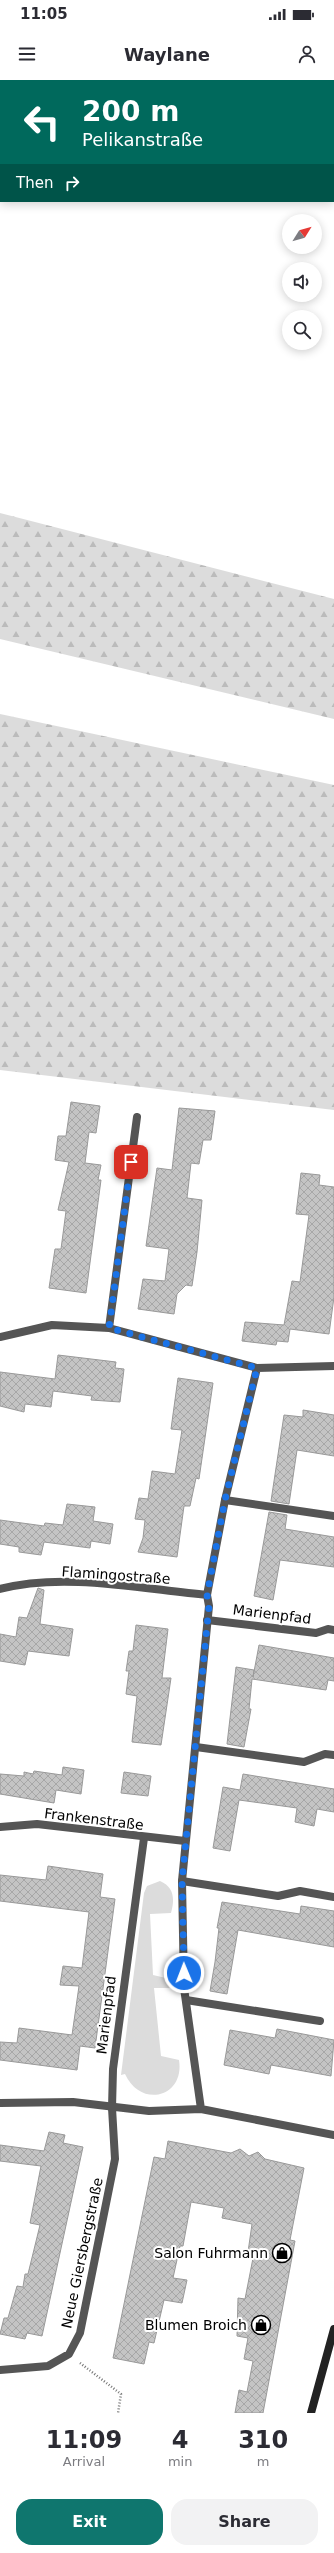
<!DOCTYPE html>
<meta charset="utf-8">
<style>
body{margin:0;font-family:"DejaVu Sans",sans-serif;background:#f2f2f3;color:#2b2b33;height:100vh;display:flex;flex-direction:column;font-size:15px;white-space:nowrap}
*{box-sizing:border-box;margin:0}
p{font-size:13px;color:#7c7c81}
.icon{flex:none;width:22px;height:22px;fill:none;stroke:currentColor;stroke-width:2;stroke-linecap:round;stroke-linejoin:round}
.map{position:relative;height:2333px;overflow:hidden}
.drawer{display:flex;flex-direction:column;background:#fff;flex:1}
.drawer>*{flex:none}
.banner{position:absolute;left:0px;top:0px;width:334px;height:122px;box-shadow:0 2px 10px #0003;background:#00695c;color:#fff;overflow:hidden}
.needle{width:26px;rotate:53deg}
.tools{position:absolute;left:282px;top:134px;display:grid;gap:8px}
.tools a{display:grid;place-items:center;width:40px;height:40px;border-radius:50%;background:#fff;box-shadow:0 2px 10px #0003;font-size:20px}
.pin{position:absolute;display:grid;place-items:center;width:34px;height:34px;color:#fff;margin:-17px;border-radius:8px;box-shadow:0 2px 6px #0006}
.me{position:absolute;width:44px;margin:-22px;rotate:359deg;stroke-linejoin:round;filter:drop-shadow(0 0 3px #0008)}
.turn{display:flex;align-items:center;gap:14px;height:84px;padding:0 16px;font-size:18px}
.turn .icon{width:52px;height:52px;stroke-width:2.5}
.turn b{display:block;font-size:28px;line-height:34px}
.then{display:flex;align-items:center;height:38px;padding:0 16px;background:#0003;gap:8px;font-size:15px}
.eta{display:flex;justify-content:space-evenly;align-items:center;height:68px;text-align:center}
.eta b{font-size:24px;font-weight:800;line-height:28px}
.button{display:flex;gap:8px;margin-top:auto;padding:8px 16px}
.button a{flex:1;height:46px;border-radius:16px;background:#0f766e;color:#fff;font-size:16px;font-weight:800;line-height:46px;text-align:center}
.button a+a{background:#f2f2f3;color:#2b2b33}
.status{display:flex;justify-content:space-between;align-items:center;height:28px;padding:0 20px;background:#fff;direction:ltr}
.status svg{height:11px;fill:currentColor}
header{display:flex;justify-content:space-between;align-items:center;height:52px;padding:0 16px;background:#fff;font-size:18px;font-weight:800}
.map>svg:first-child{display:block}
.grass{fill:#dcdcdc}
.forest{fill:url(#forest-firs)}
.building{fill:url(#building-cross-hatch);stroke:#999}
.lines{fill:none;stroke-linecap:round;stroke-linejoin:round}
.path{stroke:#777;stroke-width:2.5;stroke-dasharray:1 2;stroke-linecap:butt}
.service{stroke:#555;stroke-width:8}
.minor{stroke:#555;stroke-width:8}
.secondary{stroke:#222;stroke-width:8}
.route{stroke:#1a73e8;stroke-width:7;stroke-dasharray:0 12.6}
.labels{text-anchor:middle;stroke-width:4;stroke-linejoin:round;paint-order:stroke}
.street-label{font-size:14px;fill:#000;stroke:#fff}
.poi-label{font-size:14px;fill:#000;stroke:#fff;text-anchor:end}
</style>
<div class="status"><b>11:05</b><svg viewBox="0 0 49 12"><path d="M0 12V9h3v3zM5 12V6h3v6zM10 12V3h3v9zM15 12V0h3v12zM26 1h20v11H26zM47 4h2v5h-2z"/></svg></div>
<header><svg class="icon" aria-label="menu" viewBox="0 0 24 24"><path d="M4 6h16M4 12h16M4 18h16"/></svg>Waylane<svg class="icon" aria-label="person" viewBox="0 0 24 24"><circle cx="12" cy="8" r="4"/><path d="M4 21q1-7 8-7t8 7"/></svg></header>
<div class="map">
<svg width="334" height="2333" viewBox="0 0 334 2333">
<defs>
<pattern id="forest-firs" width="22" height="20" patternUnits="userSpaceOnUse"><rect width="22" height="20" fill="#dcdcdc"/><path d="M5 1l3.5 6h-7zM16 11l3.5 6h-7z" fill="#bbb"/></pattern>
<pattern id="building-cross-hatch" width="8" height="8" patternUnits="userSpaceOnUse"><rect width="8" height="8" fill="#c4c4c4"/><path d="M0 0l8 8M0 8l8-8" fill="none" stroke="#a7a7a7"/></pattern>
</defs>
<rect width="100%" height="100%" fill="#fff"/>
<path class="grass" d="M160 1801C174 1807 175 1819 171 1833L150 1834 153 1895 170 1899 171 1908H154L161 1976 179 1980C185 2017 141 2029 125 1994L121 1995 144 1813 147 1806Z"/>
<path class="forest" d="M0 433 334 519V639L0 559Z
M0 634 334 705V1030L0 990Z"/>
<path class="building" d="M71 1022 100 1026 96 1053 89 1052 85 1083 101 1085 98 1100H101L86 1213 49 1208 55 1169H61L66 1131 58 1130 69 1082 55 1080 58 1056H66Z
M179 1028 215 1031 211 1060H203L199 1084 191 1083 187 1118 202 1120 197 1172 192 1206 186 1205 177 1214 174 1234 138 1229 143 1199 165 1201 169 1169 146 1166 157 1088 172 1090Z
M301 1093 320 1095 319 1105 334 1107V1217L329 1254 290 1249 288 1262 277 1261 276 1265 242 1261 245 1242 284 1245 292 1201 300 1202 309 1135 296 1134Z
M58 1275 116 1282 115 1288 124 1289 120 1322 91 1320 92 1316 53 1311 51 1327 25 1324 24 1332 0 1326V1292L55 1299Z
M178 1298 213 1303 199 1399 196 1398 190 1426H184L177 1477 138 1472 143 1458 145 1440 135 1439 139 1418 148 1419 152 1391 175 1394 182 1350 171 1349Z
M303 1330 334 1335V1376L297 1370 289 1424 271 1421 284 1335 303 1337Z
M67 1424 95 1427 93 1441 113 1444 110 1464 91 1461 90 1468 44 1462 41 1475 19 1472V1467L0 1464V1440L44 1446 45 1443 63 1445Z
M269 1432 287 1435 285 1449 334 1457V1487L280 1480 273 1520 254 1516Z
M38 1508 44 1510 40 1544 73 1549 69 1576 28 1571 25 1585 0 1581V1554L16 1557 19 1537 27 1538Z
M136 1545 168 1549 162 1598H171L161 1665 132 1662 137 1616 126 1614 129 1591H126L129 1571H133Z
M259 1565 334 1578V1601L328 1600 326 1610 252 1599 249 1629H251L244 1667 227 1664 236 1587 254 1590 253 1597Z
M63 1687 84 1690 81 1714 56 1710 54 1723 0 1714V1694L24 1696V1692L33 1694 34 1691 62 1695Z
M124 1692 151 1696 148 1716 121 1713Z
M243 1694 334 1709V1732L317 1729 314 1746 295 1742 297 1728 239 1720 230 1771 213 1768 223 1707 240 1710Z
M48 1786 103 1794 100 1817 115 1819 95 1968 80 1966 77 1990 0 1980V1962L17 1963 19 1948 72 1955 79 1906 60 1905 63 1886 82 1888 89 1832 0 1821V1795L46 1800Z
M222 1822 300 1834 301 1826 334 1831V1867L238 1850 227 1914 210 1911 215 1882 219 1848H217Z
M277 1949 334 1960 331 1996 271 1985 269 1994 224 1985 230 1950 275 1958Z
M49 2052 65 2055 63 2063 83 2067 42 2256 27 2253 25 2259 0 2254 4 2238H8L17 2206 23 2207 25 2194H28L40 2145 30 2143 41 2086 0 2081V2065L44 2071Z
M168 2061 231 2073 240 2069 249 2076 258 2072 265 2079 304 2088 290 2160 295 2161 263 2333H235L239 2310 247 2312 253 2281 244 2279 248 2258 237 2256 238 2218 245 2219 254 2173 248 2172 252 2144 222 2138 224 2128 191 2122 183 2166H180L173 2198 187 2200 182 2223 164 2220 154 2263 149 2262 144 2284 113 2278 154 2077 165 2079Z"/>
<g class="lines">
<path class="path" d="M80 2283 121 2314 118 2333"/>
<path class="service" d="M225 1420 334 1436
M207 1540 316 1553 328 1549 334 1550
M196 1667 304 1682 325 1674 334 1675
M182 1801 278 1816 300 1811 334 1817
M186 1920 320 1941
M112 2028 113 1989 144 1758"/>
<path class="minor" d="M109 1248 137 1037
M0 1257 52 1245 109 1248 257 1288
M0 1509C63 1492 142 1509 207 1515
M0 1747 37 1744 185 1761
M0 2023 73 2022 149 2031 201 2029 334 2055
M201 2029 184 1908 182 1801 209 1526 207 1515 225 1420 257 1288 334 1286
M0 2290 48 2286 69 2274 80 2253 115 2079 112 2028"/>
<path class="secondary" d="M311 2333 334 2249"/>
</g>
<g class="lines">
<path class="route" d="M131 1082 109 1248 257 1288 225 1420 207 1515 209 1526 182 1801 184 1893"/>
</g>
<defs>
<g id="shop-ring" transform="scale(1)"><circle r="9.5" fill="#fff" stroke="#000" stroke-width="1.5"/><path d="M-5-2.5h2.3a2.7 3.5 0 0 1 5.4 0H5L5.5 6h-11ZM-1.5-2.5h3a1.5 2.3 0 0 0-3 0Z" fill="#000"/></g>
</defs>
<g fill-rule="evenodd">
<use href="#shop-ring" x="282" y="2173"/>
<use href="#shop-ring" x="261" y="2245"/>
</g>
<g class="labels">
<g class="street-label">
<text transform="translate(116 1495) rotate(4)" y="5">Flamingostraße</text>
<text transform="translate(272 1534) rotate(7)" y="5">Marienpfad</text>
<text transform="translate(94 1739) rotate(7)" y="5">Frankenstraße</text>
<text transform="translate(106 1935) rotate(-83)" y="5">Marienpfad</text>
<text transform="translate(82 2173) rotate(-78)" y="5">Neue Giersbergstraße</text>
</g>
<g class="poi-label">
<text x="268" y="2178">Salon Fuhrmann</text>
<text x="247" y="2250">Blumen Broich</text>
</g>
</g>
</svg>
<div class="tools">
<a><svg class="needle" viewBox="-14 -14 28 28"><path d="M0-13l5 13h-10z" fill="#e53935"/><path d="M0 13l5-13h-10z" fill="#7c7c81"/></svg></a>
<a><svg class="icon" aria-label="sound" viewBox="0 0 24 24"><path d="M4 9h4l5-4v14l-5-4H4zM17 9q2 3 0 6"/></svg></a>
<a><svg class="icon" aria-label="search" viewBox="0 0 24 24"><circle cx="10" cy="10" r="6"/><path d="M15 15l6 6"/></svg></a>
</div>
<div class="pin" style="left:131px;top:1082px;background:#d93025"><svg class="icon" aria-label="arrive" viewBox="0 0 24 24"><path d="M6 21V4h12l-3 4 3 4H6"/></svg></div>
<svg class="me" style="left:184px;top:1893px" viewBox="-20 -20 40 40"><circle r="17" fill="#1a73e8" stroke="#fff" stroke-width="3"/><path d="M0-11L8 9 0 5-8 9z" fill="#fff"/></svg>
<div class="banner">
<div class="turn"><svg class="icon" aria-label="left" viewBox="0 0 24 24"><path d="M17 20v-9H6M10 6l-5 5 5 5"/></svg><div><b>200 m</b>Pelikanstraße</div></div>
<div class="then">Then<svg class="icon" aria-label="right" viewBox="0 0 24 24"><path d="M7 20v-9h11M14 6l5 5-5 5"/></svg></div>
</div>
</div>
<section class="drawer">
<div class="eta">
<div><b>11:09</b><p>Arrival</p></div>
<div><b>4</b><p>min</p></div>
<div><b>310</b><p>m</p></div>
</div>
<div class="button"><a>Exit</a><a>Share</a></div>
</section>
